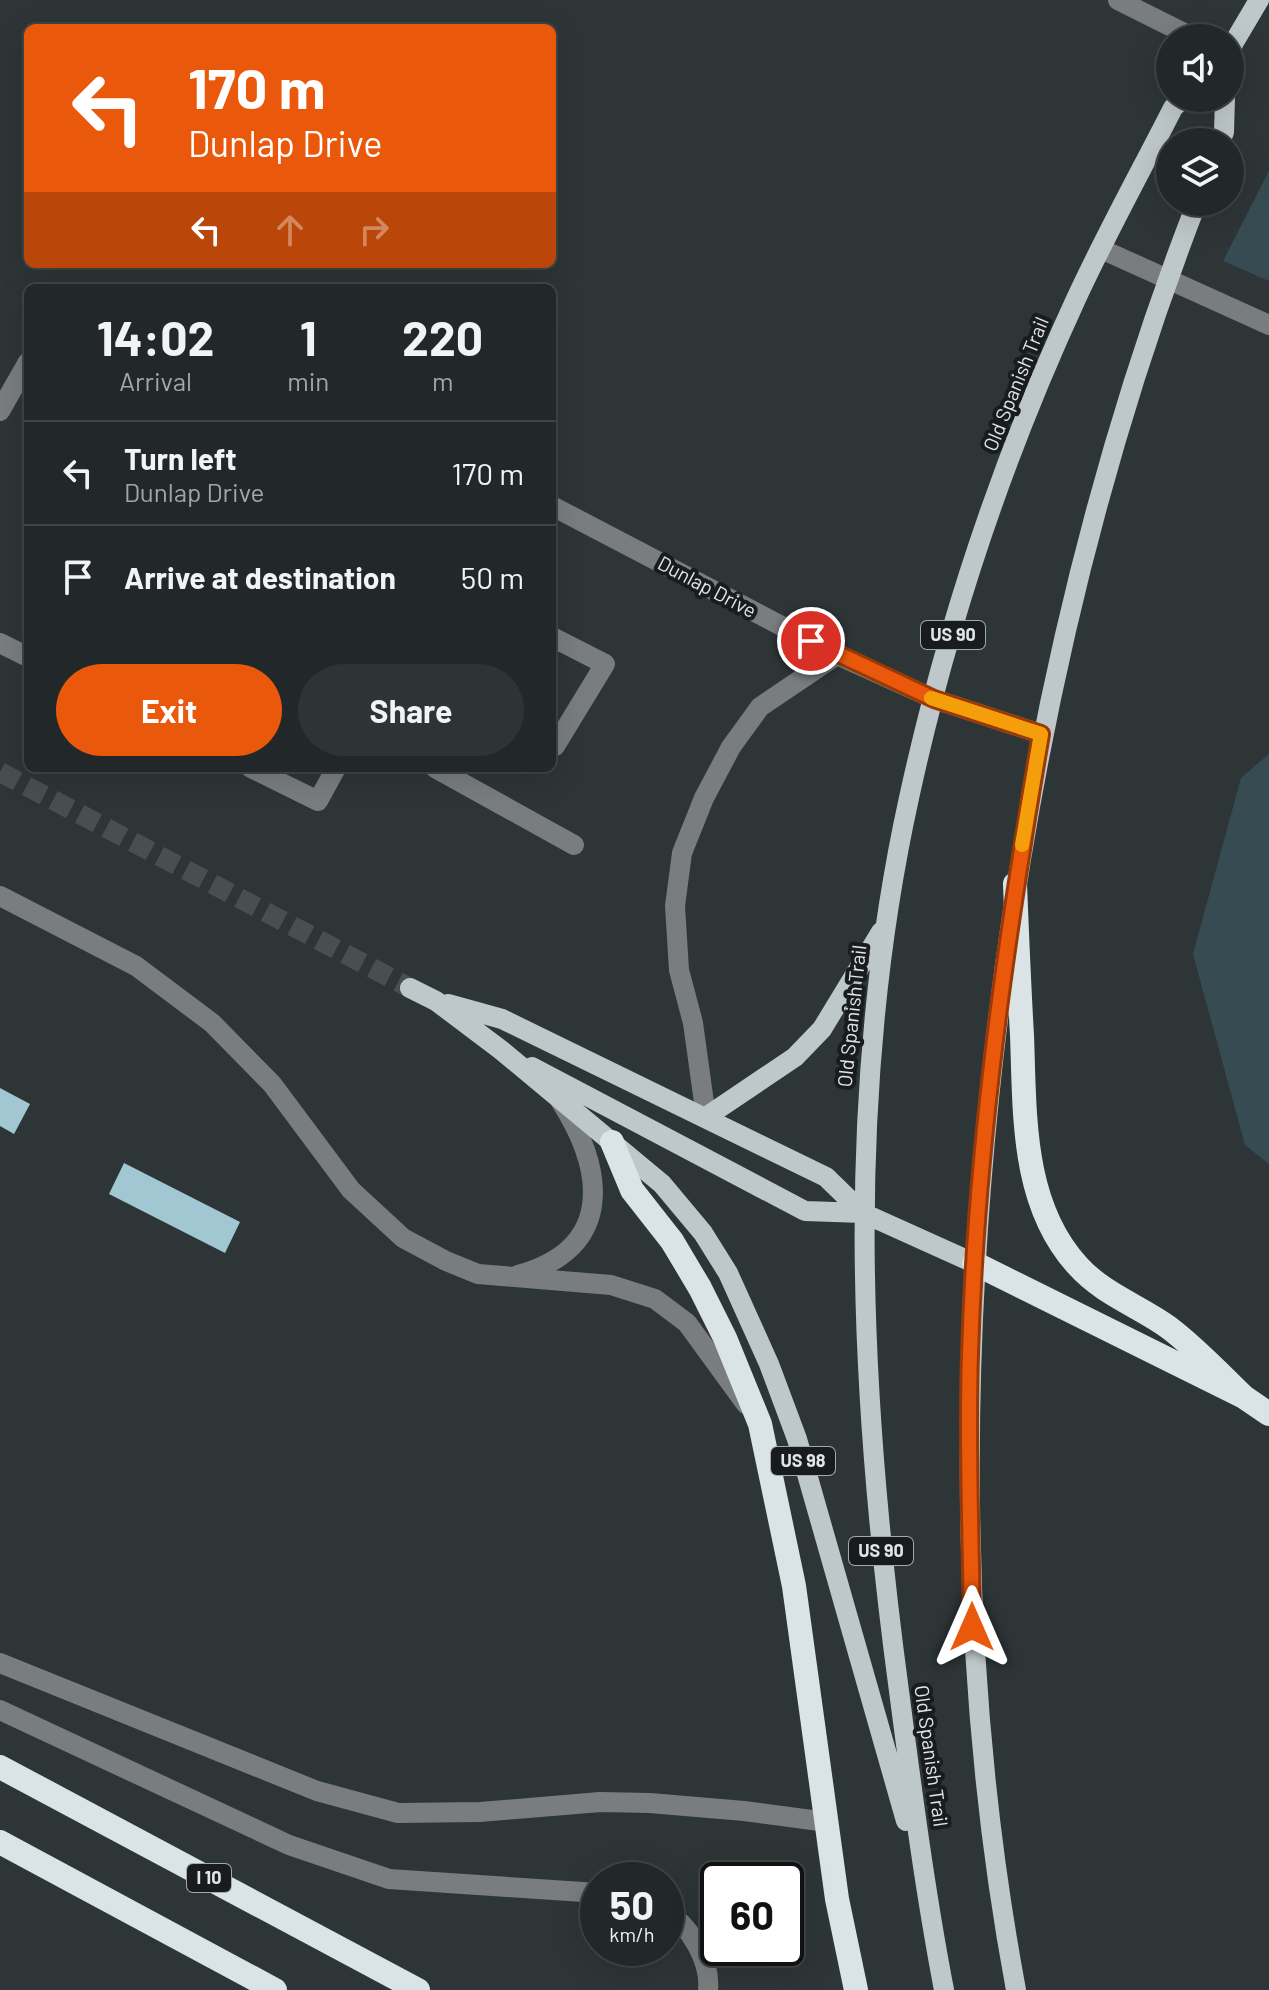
<!DOCTYPE html>
<style>
body{margin:0;font-family:Barlow,sans-serif;background:#2e3435;color:#f1f3f6;height:100vh;display:flex;flex-direction:column;font-size:30px;white-space:nowrap}
*{box-sizing:border-box;margin:0}
p{font-size:26px;color:#a2a6a8}
.icon{flex:none;width:44px;height:44px;fill:none;stroke:currentColor;stroke-width:2;stroke-linecap:round;stroke-linejoin:round}
.map{position:relative;flex:1;overflow:hidden}
.drawer{position:absolute;left:24px;top:284px;width:532px;height:488px;display:flex;flex-direction:column;background:#222829;border-radius:12px;box-shadow:0 8px 32px #0002,0 0 0 2px #3f4446}
.drawer>*{flex:none}
.guide{position:absolute;left:24px;top:24px;width:532px;height:244px;border-radius:12px;box-shadow:0 8px 32px #0002,0 0 0 2px #3f4446;background:#ea580c;color:#fff;overflow:hidden}
.controls{position:absolute;left:1156px;top:24px;display:grid;gap:16px}
.controls a{display:grid;place-items:center;width:88px;height:88px;border-radius:50%;background:#222829;box-shadow:0 8px 32px #0002,0 0 0 2px #3f4446;font-size:40px}
.speed{position:absolute;left:580px;top:1862px;display:flex;gap:16px;font-size:40px;font-weight:700;text-align:center}
.speed>*{display:grid;place-content:center;width:104px;height:104px;border-radius:50%;background:#222829;box-shadow:0 8px 32px #0002,0 0 0 2px #3f4446;line-height:1}
.speed small{font-size:20px;font-weight:400}
.speed .limit{border:4px solid #111;border-radius:12px;background:#fff;color:#111}
.pin{position:absolute;display:grid;place-items:center;width:68px;height:68px;color:#fff;margin:-34px;border:4px solid #fff;border-radius:50%;box-shadow:0 2px 8px #0007}
.me{position:absolute;width:88px;margin:-44px;rotate:0deg;stroke-linejoin:round;filter:drop-shadow(0 0 6px #0008)}
.turn{display:flex;align-items:center;gap:28px;height:168px;padding:0 32px;font-size:36px}
.turn .icon{width:104px;height:104px;stroke-width:2.5}
.turn b{display:block;font-size:56px;line-height:68px}
.lanes{display:flex;align-items:center;height:76px;padding:0 32px;background:#0003;justify-content:center;gap:40px;direction:ltr}
.lanes .off{opacity:.35}
.eta{display:flex;justify-content:space-evenly;align-items:center;height:136px;text-align:center}
.eta b{font-size:48px;font-weight:700;line-height:56px}
.primary-button{display:flex;gap:16px;margin-top:auto;padding:16px 32px}
.primary-button a{flex:1;height:92px;border-radius:48px;background:#ea580c;color:#fff;font-size:32px;font-weight:700;line-height:92px;text-align:center}
.primary-button a+a{background:#2e3435;color:#f1f3f6}
ul{padding:0;list-style:none}
li{display:flex;align-items:center;gap:24px;height:104px;padding:0 32px;border-top:2px solid #3f4446}
li div{flex:1}
li b{display:block;font-size:30px}
li em{font-style:normal}
.map>svg:first-child{display:block}
.green{fill:#364c52}
.building{fill:#a1c8d2}
.lines{fill:none;stroke-linecap:round;stroke-linejoin:round}
.major-tunnel{stroke:#484f51;stroke-width:20;stroke-dasharray:20 10;stroke-linecap:butt}
.minor{stroke:#797d7e;stroke-width:20}
.major{stroke:#bec7c9;stroke-width:20}
.highway{stroke:#dae4e7;stroke-width:24}
.route-casing{stroke:#983908;stroke-width:20}
.route{stroke:#ea580c;stroke-width:14}
.slow{stroke:#f59e0b;stroke-width:14}
.labels{text-anchor:middle;stroke-width:8;stroke-linejoin:round;paint-order:stroke}
.shield{fill:#181c1d;stroke:#a4a9aa;stroke-width:2}
.shield-label{font-size:18px;font-weight:bold;fill:#e0e5e7}
.street-label{font-size:20px;fill:#e0e5e7;stroke:#181c1d}
</style>
<div class="map">
<svg width="1269" height="1990" viewBox="0 0 1269 1990">
<rect width="100%" height="100%" fill="#2d3537"/>
<path class="green" d="M1269 171V281L1223 261Z
M1269 754V1164L1245 1145 1193 954 1241 778Z"/>
<path class="building" d="M0 1088 30 1104 14 1134 0 1126Z
M124 1163 240 1222 225 1253 109 1194Z"/>
<g class="lines">
<path class="major-tunnel" d="M0 772 410 988"/>
<path class="minor" d="M1118 0 1194 38
M1101 249 1269 325
M0 411 28 362
M552 506 837 655 934 699 1041 734
M552 637 605 664 555 746 552 745
M0 643 28 657
M251 768 318 801 336 768
M435 768 574 845
M0 896 136 966 212 1023 272 1084 351 1190 403 1238 446 1261 478 1274 611 1285 655 1299 687 1323 746 1404
M706 1117 693 1023 679 970 675 906 682 853 704 798 731 747 760 707 837 655
M518 1275C613 1249 606 1173 561 1102
M0 1663 317 1791 398 1813 480 1812 600 1802 650 1803 744 1811 827 1822
M0 1710 289 1845 389 1879 598 1893
M666 1912C690 1925 711 1962 708 1990"/>
<path class="major" d="M1230 49 1259 0
M1220 142 1224 132 1225 98
M410 988 436 1001 501 1050 662 1184 703 1233 728 1273 769 1364 797 1439 906 1821
M448 1004 502 1019 826 1177 863 1213
M532 1067 805 1211 863 1213 974 1263
M706 1117 795 1057 822 1029 881 932
M944 1990C925 1891 912 1791 899 1691 859 1394 844 1093 909 798 946 628 1003 457 1076 299 1106 234 1141 171 1173 108L1183 98
M1016 1990C961 1696 959 1395 989 1098 1021 792 1085 490 1197 202"/>
<path class="highway" d="M1015 884C1017 934 1019 985 1022 1035 1025 1114 1021 1204 1078 1266 1103 1294 1139 1306 1168 1327 1195 1347 1220 1374 1244 1397
M612 1142 632 1190 672 1241 700 1288 725 1338 760 1424 794 1586 837 1899 856 1990
M974 1263 1244 1397 1269 1414
M0 1767 418 1990
M0 1842 275 1990"/>
</g>
<g class="lines">
<g class="route-casing">
<path id="route" d="M811 641 934 699 1041 734C1006 939 976 1146 970 1354 967 1445 971 1536 972 1627"/>
</g>
<use href="#route" class="route"/>
<path class="slow" d="M931 698 1041 734 1022 845"/>
</g>
<g class="labels">
<g class="shield">
<rect x="921" y="621" width="64" height="28" rx="6"/>
<rect x="771" y="1447" width="64" height="28" rx="6"/>
<rect x="849" y="1537" width="64" height="28" rx="6"/>
<rect x="187" y="1864" width="44" height="28" rx="6"/>
</g>
<g class="shield-label">
<text x="953" y="641">US 90</text>
<text x="803" y="1467">US 98</text>
<text x="881" y="1557">US 90</text>
<text x="209" y="1884">I 10</text>
</g>
<g class="street-label">
<text transform="translate(1016 384) rotate(-68)" y="7">Old Spanish Trail</text>
<text transform="translate(707 587) rotate(28)" y="7">Dunlap Drive</text>
<text transform="translate(852 1016) rotate(-84)" y="7">Old Spanish Trail</text>
<text transform="translate(931 1756) rotate(82)" y="7">Old Spanish Trail</text>
</g>
</g>
</svg>
<div class="controls">
<a><svg class="icon" aria-label="sound" viewBox="0 0 24 24"><path d="M4 9h4l5-4v14l-5-4H4zM17 9q2 3 0 6"/></svg></a>
<a><svg class="icon" aria-label="layers" viewBox="0 0 24 24"><path d="M12 4l9 5-9 5-9-5zM3 14l9 5 9-5"/></svg></a>
</div>
<div class="speed"><div>50<small>km/h</small></div><div class="limit">60</div></div>
<div class="pin" style="left:811px;top:641px;background:#d93025"><svg class="icon" aria-label="arrive" viewBox="0 0 24 24"><path d="M6 21V4h12l-3 4 3 4H6"/></svg></div>
<svg class="me" style="left:972px;top:1627px" viewBox="-20 -20 40 40"><path d="M0-17L14 15 0 8-14 15z" fill="#ea580c" stroke="#fff" stroke-width="4"/></svg>
<div class="guide">
<div class="turn"><svg class="icon" aria-label="left" viewBox="0 0 24 24"><path d="M17 20v-9H6M10 6l-5 5 5 5"/></svg><div><b>170 m</b>Dunlap Drive</div></div>
<div class="lanes"><svg class="icon" aria-label="left" viewBox="0 0 24 24"><path d="M17 20v-9H6M10 6l-5 5 5 5"/></svg><svg class="icon off" aria-label="ahead" viewBox="0 0 24 24"><path d="M12 20V5M6 11l6-6 6 6"/></svg><svg class="icon off" aria-label="right" viewBox="0 0 24 24"><path d="M7 20v-9h11M14 6l5 5-5 5"/></svg></div>
</div>
<section class="drawer">
<div class="eta">
<div><b>14:02</b><p>Arrival</p></div>
<div><b>1</b><p>min</p></div>
<div><b>220</b><p>m</p></div>
</div>
<ul>
<li><svg class="icon" aria-label="left" viewBox="0 0 24 24"><path d="M17 20v-9H6M10 6l-5 5 5 5"/></svg><div><b>Turn left</b><p>Dunlap Drive</p></div><em>170 m</em></li>
<li><svg class="icon" aria-label="arrive" viewBox="0 0 24 24"><path d="M6 21V4h12l-3 4 3 4H6"/></svg><div><b>Arrive at destination</b></div><em>50 m</em></li>
</ul>
<div class="primary-button"><a>Exit</a><a>Share</a></div>
</section>
</div>
